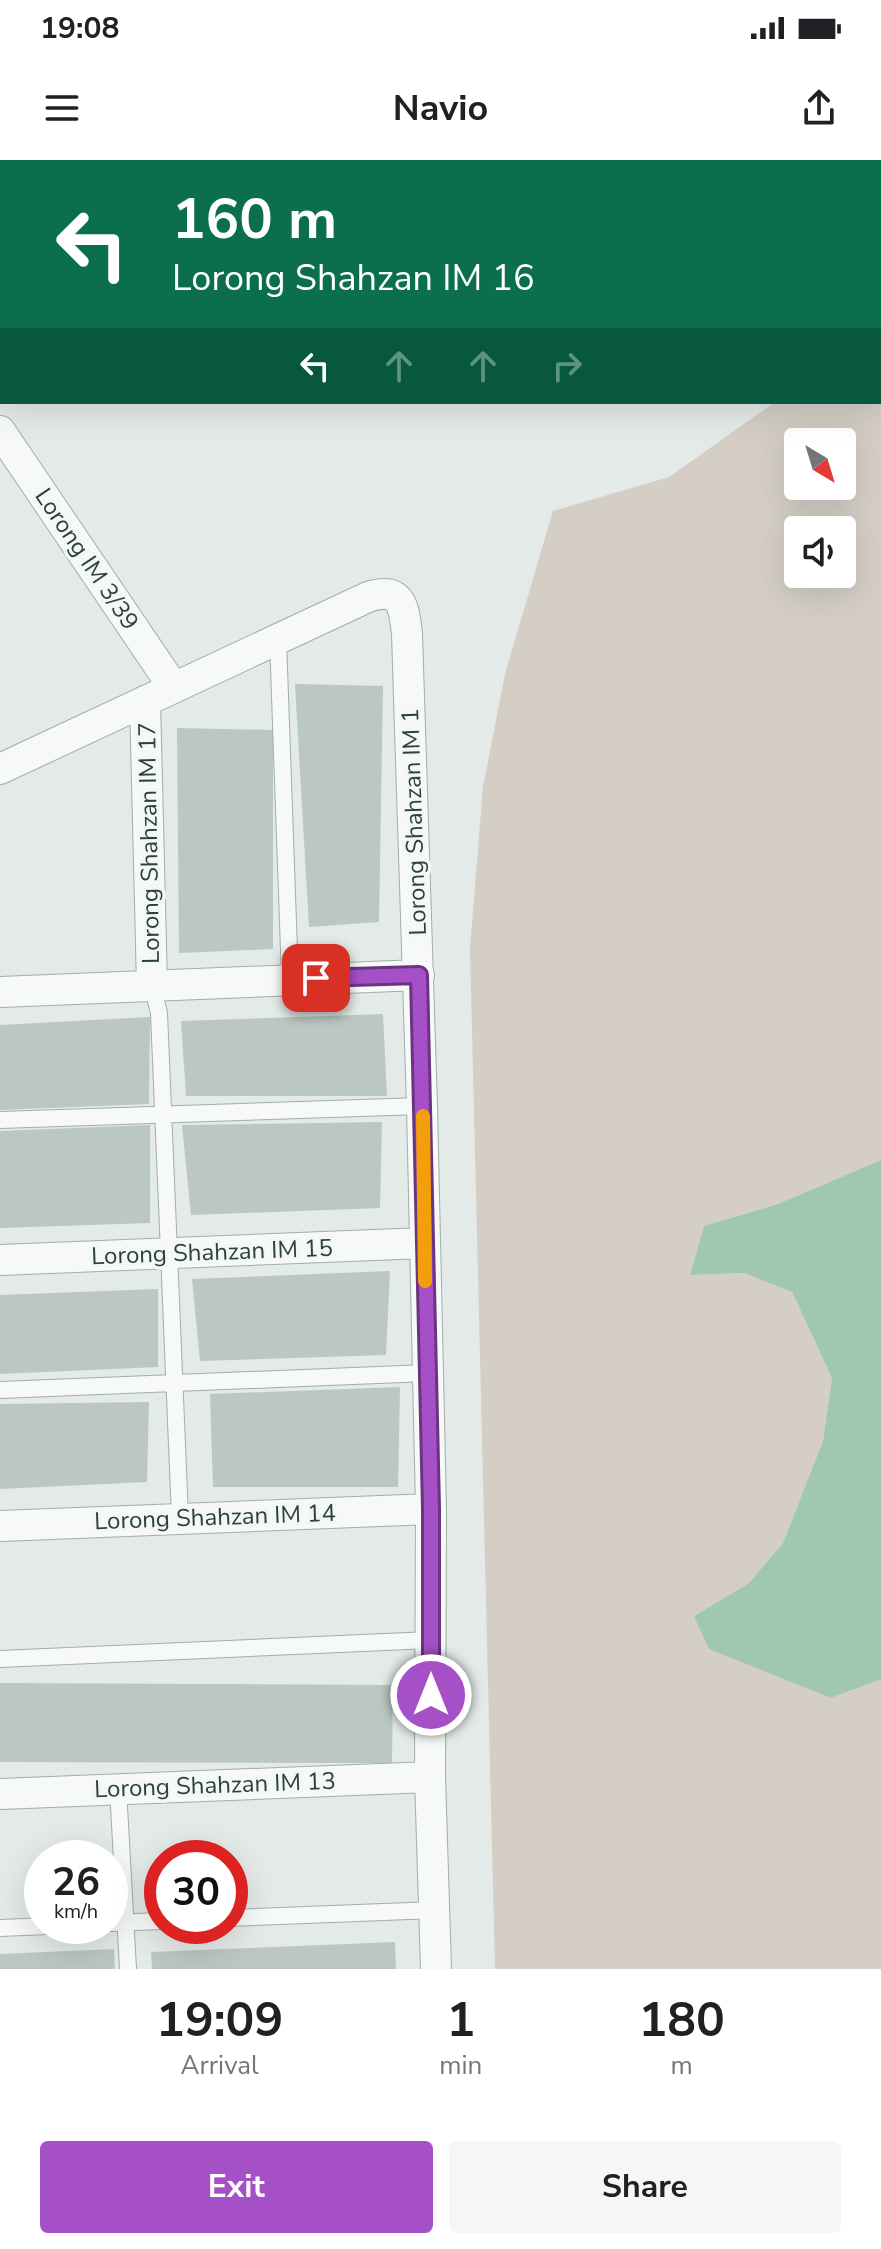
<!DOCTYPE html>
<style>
body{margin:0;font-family:"Nunito Sans",sans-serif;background:#f6f6f6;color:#202124;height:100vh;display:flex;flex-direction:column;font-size:30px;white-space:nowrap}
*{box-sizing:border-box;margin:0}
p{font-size:26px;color:#757577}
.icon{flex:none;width:44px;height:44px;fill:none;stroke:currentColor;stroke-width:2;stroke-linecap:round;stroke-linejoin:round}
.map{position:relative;height:1809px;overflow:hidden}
.details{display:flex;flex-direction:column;background:#fff;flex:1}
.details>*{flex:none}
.banner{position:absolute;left:0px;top:0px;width:882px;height:244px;box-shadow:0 8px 32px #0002;background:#0b6e4f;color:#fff;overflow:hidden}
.needle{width:52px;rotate:142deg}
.buttons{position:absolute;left:784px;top:268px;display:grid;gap:16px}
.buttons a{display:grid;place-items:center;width:72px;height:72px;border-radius:8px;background:#fff;box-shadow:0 8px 32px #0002;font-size:40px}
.speed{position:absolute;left:24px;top:1680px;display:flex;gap:16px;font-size:40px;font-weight:700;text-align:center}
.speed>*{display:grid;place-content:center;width:104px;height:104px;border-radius:50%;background:#fff;box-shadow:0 8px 32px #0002;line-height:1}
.speed small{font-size:20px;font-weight:400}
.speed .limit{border:12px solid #d22;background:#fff;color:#111}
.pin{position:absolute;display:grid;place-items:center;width:68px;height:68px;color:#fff;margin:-34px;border-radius:16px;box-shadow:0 4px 12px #0006}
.me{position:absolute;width:88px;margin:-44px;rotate:0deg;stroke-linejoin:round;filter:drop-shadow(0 0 6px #0008)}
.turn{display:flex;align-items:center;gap:28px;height:168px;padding:0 40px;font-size:36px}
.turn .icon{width:104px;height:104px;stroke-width:2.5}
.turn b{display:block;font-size:56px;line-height:68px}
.lanes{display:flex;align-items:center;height:76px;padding:0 40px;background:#0003;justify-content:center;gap:40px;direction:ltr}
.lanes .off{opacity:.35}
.eta{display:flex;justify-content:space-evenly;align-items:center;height:136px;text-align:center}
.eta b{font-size:48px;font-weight:700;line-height:56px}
.cta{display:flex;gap:16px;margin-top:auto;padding:16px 40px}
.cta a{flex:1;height:92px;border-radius:8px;background:#a550c7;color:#fff;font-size:32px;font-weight:700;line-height:92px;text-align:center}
.cta a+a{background:#f6f6f6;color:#202124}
.status{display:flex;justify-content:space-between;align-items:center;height:56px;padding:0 40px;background:#fff;direction:ltr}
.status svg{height:22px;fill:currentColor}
header{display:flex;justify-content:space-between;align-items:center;height:104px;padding:0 40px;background:#fff;font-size:36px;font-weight:700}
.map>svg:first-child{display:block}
.green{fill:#d4cec5;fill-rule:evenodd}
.water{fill:#a0c8b0}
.building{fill:#bbc7c1}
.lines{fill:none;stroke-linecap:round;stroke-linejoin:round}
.lane-casing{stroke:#a1aea8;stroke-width:18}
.street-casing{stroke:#a1aea8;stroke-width:32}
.lane{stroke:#f6f9f7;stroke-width:16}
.street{stroke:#f6f9f7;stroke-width:30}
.route-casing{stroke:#6b3481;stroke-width:20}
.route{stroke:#a550c7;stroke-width:14}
.slow{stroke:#f59e0b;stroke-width:14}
.labels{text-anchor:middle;stroke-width:7;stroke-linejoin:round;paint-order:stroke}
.street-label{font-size:24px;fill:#2c4237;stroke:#f3f8f5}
</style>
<div class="status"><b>19:08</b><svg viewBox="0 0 49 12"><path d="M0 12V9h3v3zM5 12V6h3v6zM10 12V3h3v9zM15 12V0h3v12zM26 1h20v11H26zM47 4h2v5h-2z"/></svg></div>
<header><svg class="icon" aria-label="menu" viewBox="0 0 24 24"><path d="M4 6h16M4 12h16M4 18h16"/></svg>Navio<svg class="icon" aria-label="share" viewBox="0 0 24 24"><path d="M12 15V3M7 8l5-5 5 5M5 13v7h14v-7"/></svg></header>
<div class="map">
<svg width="881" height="1809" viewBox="0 0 881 1809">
<rect width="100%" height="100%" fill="#e3eae7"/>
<path class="green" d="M881 140V1000L778 1044 704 1066 690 1115 744 1113 792 1132 832 1218 823 1281 783 1383 749 1423 694 1456 781 1516 831 1538 881 1519V1809H495L470 788 483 627 505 514 553 351 669 317 775 242H880ZM798 282H842V326H798ZM798 370H842V414H798Z"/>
<path class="water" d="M881 1000V1519L831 1538 709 1489 694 1456 749 1423 783 1383 823 1281 832 1218 792 1132 744 1113 690 1115 704 1066 778 1044Z"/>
<path class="building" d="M295 524 383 526 379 762 309 767Z
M177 568 273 570V789L179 793Z
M383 854 387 936H186L181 861Z
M150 857 149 944 0 950V865Z
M382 962 380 1048 191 1055 182 965Z
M150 965V1063L0 1068V971Z
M390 1111 386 1195 200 1201 192 1119Z
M158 1129V1207L0 1214V1135Z
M400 1227 398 1327H213L210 1234Z
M149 1242 147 1322 0 1329V1244Z
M0 1523 393 1525 392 1603 0 1602Z
M395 1782 396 1809H152L151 1792Z
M114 1789 115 1809H0V1794Z"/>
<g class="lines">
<g class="lane-casing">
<path id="lane" d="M278 479 290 819
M152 825 159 853 180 1357
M0 960 422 946
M0 1230 428 1213
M0 1499 431 1480
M118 1628 128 1809
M230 1758 435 1750
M110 1763 162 1761
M0 1768 48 1766"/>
</g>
<g class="street-casing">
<path id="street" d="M80 2 83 0
M0 60 2 58
M0 271 174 528
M145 541 152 825
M0 609 368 437C402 426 404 447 407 474L422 946 431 1349 430 1617 436 1809
M0 832 419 815
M0 1100 424 1083
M0 1366 431 1349
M0 1634 430 1617"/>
</g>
<use href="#lane" class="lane"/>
<use href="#street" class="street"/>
</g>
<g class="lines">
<g class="route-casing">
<path id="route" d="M316 818 419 815 431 1349V1535"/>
</g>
<use href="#route" class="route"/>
<path class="slow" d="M423 956 425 1121"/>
</g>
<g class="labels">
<g class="street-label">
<text transform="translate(87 399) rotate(56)" y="8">Lorong IM 3/39</text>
<text transform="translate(414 662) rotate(-92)" y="8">Lorong Shahzan IM 1</text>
<text transform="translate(149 683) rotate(-91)" y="8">Lorong Shahzan IM 17</text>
<text transform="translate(212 1092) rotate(-2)" y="8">Lorong Shahzan IM 15</text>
<text transform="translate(215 1357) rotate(-2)" y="8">Lorong Shahzan IM 14</text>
<text transform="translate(215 1625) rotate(-2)" y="8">Lorong Shahzan IM 13</text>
</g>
</g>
</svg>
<div class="buttons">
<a><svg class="needle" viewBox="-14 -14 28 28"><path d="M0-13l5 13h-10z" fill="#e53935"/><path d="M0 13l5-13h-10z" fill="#757577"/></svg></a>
<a><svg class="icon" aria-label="sound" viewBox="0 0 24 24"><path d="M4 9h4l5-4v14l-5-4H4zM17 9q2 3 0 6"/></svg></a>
</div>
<div class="speed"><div>26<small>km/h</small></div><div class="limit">30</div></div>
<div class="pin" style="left:316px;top:818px;background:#d93025"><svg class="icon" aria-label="arrive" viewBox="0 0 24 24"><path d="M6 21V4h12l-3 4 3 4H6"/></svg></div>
<svg class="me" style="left:431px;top:1535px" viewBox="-20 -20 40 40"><circle r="17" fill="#a550c7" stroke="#fff" stroke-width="3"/><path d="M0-11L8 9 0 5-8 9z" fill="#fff"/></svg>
<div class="banner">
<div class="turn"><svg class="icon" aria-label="left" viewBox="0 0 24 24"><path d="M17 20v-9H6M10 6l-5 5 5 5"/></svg><div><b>160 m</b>Lorong Shahzan IM 16</div></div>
<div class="lanes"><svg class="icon" aria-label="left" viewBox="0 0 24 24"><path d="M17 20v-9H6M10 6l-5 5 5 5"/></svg><svg class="icon off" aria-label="ahead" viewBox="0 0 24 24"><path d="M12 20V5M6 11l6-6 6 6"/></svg><svg class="icon off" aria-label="ahead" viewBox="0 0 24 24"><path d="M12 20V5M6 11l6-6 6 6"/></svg><svg class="icon off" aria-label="right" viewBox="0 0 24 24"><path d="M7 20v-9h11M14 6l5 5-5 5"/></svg></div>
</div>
</div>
<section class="details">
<div class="eta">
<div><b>19:09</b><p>Arrival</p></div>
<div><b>1</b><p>min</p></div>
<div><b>180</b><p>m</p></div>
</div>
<div class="cta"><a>Exit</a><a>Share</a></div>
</section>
